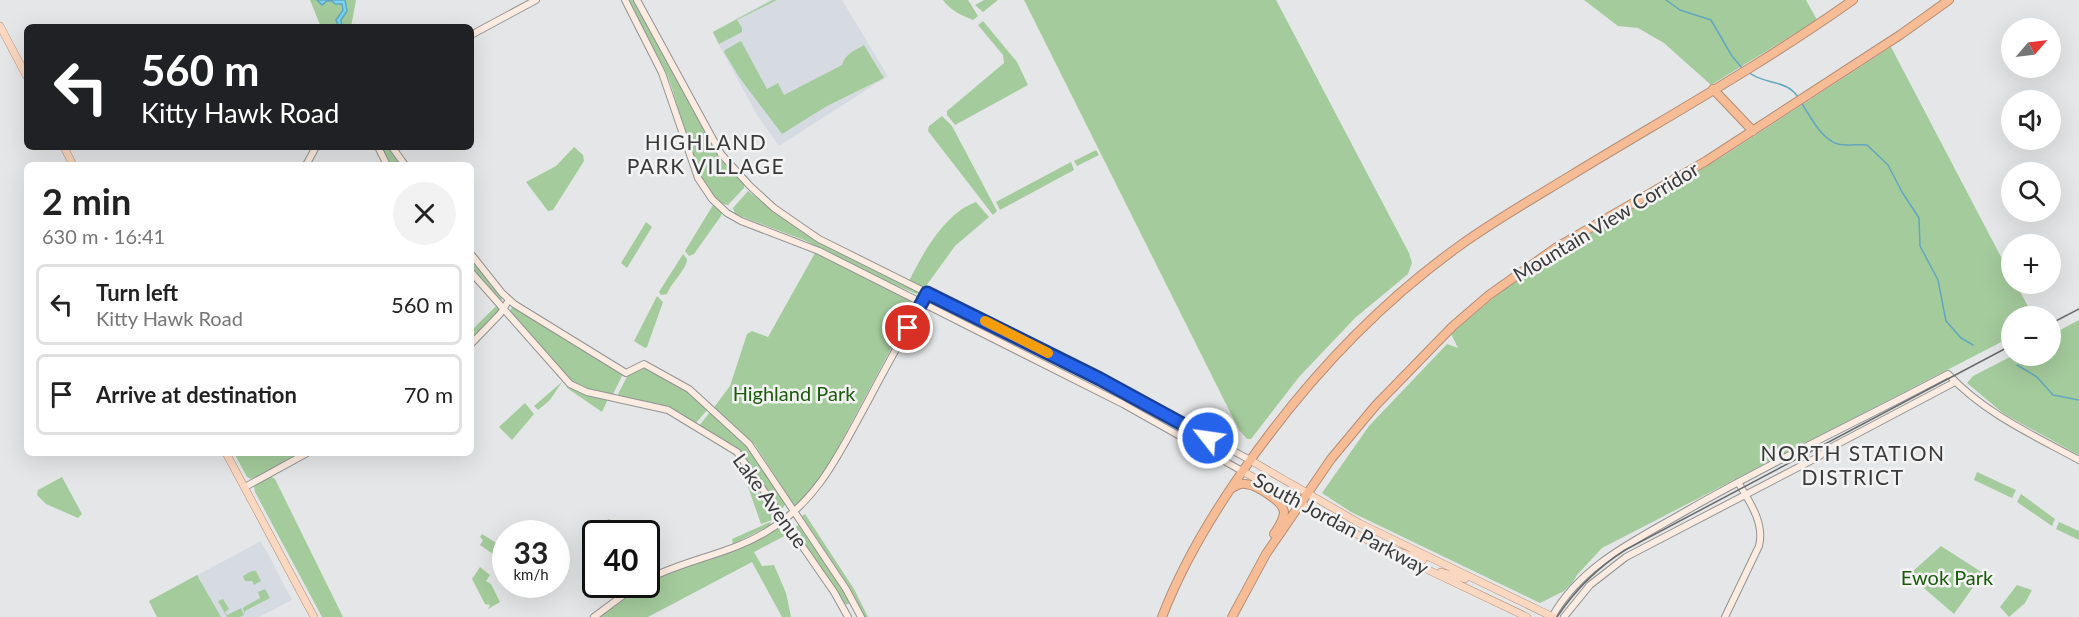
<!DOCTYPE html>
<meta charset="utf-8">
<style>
body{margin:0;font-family:Lato,sans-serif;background:#f2f2f2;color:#222;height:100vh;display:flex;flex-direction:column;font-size:22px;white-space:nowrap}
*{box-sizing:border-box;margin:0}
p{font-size:20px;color:#767676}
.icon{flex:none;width:33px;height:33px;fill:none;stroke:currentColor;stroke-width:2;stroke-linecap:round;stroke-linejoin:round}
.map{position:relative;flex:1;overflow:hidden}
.panel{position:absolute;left:24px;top:162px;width:450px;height:294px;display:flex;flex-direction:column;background:#fff;border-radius:9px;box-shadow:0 6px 24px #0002}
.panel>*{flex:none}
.guide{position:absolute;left:24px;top:24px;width:450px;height:126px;border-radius:9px;box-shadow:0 6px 24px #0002;background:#202124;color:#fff;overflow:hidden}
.needle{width:39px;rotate:62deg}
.tools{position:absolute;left:2001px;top:18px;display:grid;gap:12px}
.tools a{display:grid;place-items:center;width:60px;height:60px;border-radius:50%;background:#fff;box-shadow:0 6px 24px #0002;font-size:30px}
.speed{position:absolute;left:492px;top:520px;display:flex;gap:12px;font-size:30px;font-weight:700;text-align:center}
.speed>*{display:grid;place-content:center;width:78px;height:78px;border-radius:50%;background:#fff;box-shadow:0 6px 24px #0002;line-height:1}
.speed small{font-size:15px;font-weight:400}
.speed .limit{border:3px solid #111;border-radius:9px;background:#fff;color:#111}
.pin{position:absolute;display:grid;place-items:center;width:51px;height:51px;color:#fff;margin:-26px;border:3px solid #fff;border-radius:50%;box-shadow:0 2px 6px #0007}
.me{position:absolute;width:66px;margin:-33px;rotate:300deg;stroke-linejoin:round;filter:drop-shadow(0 0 4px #0008)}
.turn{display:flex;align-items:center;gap:21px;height:126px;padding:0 18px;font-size:27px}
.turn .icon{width:78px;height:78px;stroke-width:2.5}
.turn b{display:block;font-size:42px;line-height:51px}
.round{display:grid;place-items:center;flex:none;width:63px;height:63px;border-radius:32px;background:#f2f2f2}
.headline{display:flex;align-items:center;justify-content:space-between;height:102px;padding:0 18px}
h1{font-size:36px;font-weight:700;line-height:45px}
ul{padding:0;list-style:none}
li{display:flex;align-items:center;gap:18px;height:81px;margin:0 12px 9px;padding:0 6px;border:3px solid #e0e0e0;border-radius:9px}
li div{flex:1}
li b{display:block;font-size:22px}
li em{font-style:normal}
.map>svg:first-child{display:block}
.built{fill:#d6dbe2}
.green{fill:#a4cb9c}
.water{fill:#75d6f6;stroke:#63a7be;stroke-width:1.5}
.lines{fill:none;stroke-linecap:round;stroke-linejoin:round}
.stream{stroke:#63a7be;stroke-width:1.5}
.secondary-casing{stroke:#929394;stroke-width:8}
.primary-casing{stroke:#b48e76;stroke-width:8}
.highway-casing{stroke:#b48e76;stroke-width:10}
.secondary{stroke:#fcebe0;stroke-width:6}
.primary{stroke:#fad7c0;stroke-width:7}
.highway{stroke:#f6bc96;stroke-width:8}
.tram{stroke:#6b6b6c;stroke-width:1.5}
.route-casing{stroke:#184099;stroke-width:15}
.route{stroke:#2563eb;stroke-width:10}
.slow{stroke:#f59e0b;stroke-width:10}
.labels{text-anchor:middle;stroke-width:5;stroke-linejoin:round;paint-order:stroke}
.street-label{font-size:20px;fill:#3a3a3b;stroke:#f3f3f4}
.park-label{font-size:20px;fill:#1b5b0b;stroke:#f3f3f4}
.neighbourhood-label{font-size:21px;letter-spacing:1.5px;fill:#3a3a3b;stroke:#f3f3f4}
</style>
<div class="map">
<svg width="2079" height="617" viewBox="0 0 2079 617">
<rect width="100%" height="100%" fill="#e5e6e7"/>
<path class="built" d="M770 0H842L888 76 779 146 757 115 712 32Z
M261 541 292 600 259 617H157L149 601Z"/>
<path class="green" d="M310 0H356L351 27H321Z
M627 0H633L648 24 718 155 744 184V188L728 205C695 202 679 96 665 70 653 47 640 23 627 0Z
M773 0H777L737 20 742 28V32L719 44 713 32Z
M943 0H968L978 16 973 20C961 15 951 11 943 0Z
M984 0H998L983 12 975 5Z
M1024 0H1276L1409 253 1412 263 1408 274 1355 318 1299 377 1251 439H1247L1239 430Z
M1584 0H1806L1817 20 1711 85 1664 43 1638 28 1618 26Z
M983 21 1017 62 1028 85 955 125 947 115V111L1004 63 1003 55 978 25Z
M741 41 767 89 778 83 784 95 842 65C845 54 854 51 864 45L884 78 827 106 782 134 739 77 724 52 725 50Z
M1891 47 2011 276 2012 284H2016L2033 316H2012L2011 337 1602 548 1577 575 1573 582 1564 591 1540 603 1351 512 1322 493 1369 426 1447 344 1458 348 1451 334 1505 288 1553 254 1722 157Z
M942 116 952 126 997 211 993 215 928 131 929 126Z
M379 147H391L404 165H389Z
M574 147 583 155 584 161 553 210 548 211 526 182 556 166Z
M1096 150 1099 155 1077 166 1074 161Z
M1071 162 1074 170 1000 210 996 202Z
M748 191 801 231 918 292 917 294 882 280 804 240 735 214 733 208Z
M976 202 989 217 955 246 926 286 921 287 909 281C923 253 945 213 976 202Z
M713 205 722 212 721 216 694 254 689 256 685 251Z
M646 222 652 227 627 268 621 263Z
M815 253 822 254 892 289 915 304 826 470 816 484 797 505H794L755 445 715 409V406L730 386 747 334 752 331 768 337Z
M683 254 687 259C687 269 671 283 667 294L661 295 659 292Z
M471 255 504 296 500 302 471 269Z
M657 296 663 302 647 347 645 348 634 341Z
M498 304 500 309 498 312 471 340V331Z
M514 304 623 374 613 394 611 395 584 389 569 381 509 312Z
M2079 320V455L2004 414 1967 383 1973 376 2012 356H2050L2051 335Z
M644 367 680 385 708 409 696 423 673 411 618 397V394L628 375Z
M562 382 550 400 538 410 534 406Z
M567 385 608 399 602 412 567 388Z
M525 403 534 414 512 440 499 427Z
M710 412 746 442 787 502 781 510 744 457 699 426Z
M234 453H302L251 479 247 477Z
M740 463 778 518 761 524 747 484H752L747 483Z
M1977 472 2016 490 2012 498 1974 480Z
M270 476 275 479 343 617H322L255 492 254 486 255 484Z
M62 477 82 514 78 518 46 504 37 495 38 490Z
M2021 494 2055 519 2052 526 2017 502Z
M805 514 854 589 868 617H865L850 588 802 516Z
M608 519 620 523 638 534H623L607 521Z
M770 522 771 525 733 544 732 539Z
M2059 522 2079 531V540L2056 529Z
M801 523 851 603 844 605 793 529Z
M781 526 785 529 787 527 790 533 754 552 762 566 774 565 786 593 791 617H782L752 562 648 617H598C609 609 634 585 646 585L647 582 653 579 759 539Z
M482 534 498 544 494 547 493 554 480 545 483 540 480 537Z
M1941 546 1983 573 1954 614 1911 577 1912 572Z
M480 567 490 575 486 581 491 584 500 602 488 609 490 605 485 604 472 579Z
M252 571H256L261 581 254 585 252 581H245L243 576Z
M197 575 221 617H157L149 601Z
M2017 585 2032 590 2025 603 2009 617 2000 607Z
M265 589 270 598 245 611V614L243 609 244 607 260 598 258 592Z
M223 599 229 609 225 612 227 615 241 608 244 615 240 617H227L218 601Z"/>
<path class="water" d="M317 0H345L347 11 341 20 342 27H339L336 20 343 10 342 4H335L332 1H327L322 5Z"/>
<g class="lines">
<path class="stream" d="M1666 0 1680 10 1711 20 1732 56 1742 68
M1748 72C1764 85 1786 79 1798 97
M1802 104C1811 117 1821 139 1838 144 1846 146 1859 144 1867 145L1888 165 1902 192 1919 218 1920 246 1938 280 1946 321 1961 338 1973 345
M2017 365 2037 377 2053 395 2079 400"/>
<g class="secondary-casing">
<path id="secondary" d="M625 0 662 73 698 178 712 199 727 213 741 221 819 251 1123 404 1242 471
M637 0 721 154 750 186 774 208 819 239 1100 379 1250 460
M471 35 536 0
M378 147 387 165
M392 147 405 165
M306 165 316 147
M471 254 502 293 514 304 626 373 644 364 689 389 749 444 846 589 861 617
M471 272 570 384 587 392 668 410 737 452 834 592 848 617
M471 344 500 314 509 300
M245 487 307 453
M646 580C686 559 732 554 769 530 819 500 841 450 868 401 887 365 907 329 927 293
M594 617 637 585
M1552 617C1581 565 1636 540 1686 511 1771 462 1861 420 1948 374 1984 413 2033 435 2079 460
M1564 617 1590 585 1626 557 1818 457 1830 448 1955 382
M1725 617 1759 546C1765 523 1749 501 1738 482"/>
</g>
<g class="primary-casing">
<path id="primary" d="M0 26 27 77
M64 147 73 165
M226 453 314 617
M1250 460 1359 523 1553 617
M1242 471 1380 547 1527 617
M1394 550 1423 560
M1441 572 1465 579"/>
</g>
<g class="highway-casing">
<path id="highway" d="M1713 89 1753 131
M1232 488C1237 485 1240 483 1246 484 1256 485 1283 501 1284 512 1284 520 1278 528 1274 534
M1162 617C1182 565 1210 518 1242 472 1303 384 1375 306 1462 244 1497 219 1534 198 1570 176 1665 118 1763 64 1853 0
M1232 617 1266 554 1331 459 1376 405 1453 326 1489 295 1557 247 1706 161 1900 35 1949 0"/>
</g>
<use href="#secondary" class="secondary"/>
<use href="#primary" class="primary"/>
<use href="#highway" class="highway"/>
<path class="tram" d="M2050 324 2079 309
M1557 617C1575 590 1597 568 1625 550L2012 345"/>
</g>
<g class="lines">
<g class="route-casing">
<path id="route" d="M908 328 927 293 1100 379 1208 438"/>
</g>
<use href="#route" class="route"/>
<path class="slow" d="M985 321 1048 353"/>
</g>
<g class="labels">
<g class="street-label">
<text transform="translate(1606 222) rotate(-31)" y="7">Mountain View Corridor</text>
<text transform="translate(770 501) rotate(54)" y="7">Lake Avenue</text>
<text transform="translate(1341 524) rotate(28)" y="7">South Jordan Parkway</text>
</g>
<g class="park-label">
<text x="794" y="401">Highland Park</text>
<text x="1947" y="585">Ewok Park</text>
</g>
<g class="neighbourhood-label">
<text x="706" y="150">HIGHLAND<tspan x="706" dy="24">PARK VILLAGE</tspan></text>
<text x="1853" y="461">NORTH STATION<tspan x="1853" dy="24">DISTRICT</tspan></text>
</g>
</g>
</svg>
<div class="tools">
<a><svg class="needle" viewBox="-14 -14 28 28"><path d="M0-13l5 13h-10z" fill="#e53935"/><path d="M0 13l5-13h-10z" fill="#767676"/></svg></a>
<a><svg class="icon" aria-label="sound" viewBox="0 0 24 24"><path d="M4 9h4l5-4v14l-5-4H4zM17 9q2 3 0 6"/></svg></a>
<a><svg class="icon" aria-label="search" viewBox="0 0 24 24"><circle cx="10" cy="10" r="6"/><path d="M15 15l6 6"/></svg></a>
<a>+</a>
<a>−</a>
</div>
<div class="speed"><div>33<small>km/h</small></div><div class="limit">40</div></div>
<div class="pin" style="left:908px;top:328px;background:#d93025"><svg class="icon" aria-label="arrive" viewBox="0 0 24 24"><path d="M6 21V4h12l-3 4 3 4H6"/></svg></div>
<svg class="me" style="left:1208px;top:438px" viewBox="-20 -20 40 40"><circle r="17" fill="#2563eb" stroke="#fff" stroke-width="3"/><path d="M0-11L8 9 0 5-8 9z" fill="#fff"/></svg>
<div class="guide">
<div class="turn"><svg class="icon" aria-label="left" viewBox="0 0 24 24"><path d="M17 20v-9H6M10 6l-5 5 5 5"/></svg><div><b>560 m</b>Kitty Hawk Road</div></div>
</div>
<section class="panel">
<div class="headline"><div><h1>2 min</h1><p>630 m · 16:41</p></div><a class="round"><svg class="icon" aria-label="close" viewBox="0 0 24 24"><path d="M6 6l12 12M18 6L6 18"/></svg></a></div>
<ul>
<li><svg class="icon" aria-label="left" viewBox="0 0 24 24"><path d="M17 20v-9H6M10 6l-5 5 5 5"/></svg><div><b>Turn left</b><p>Kitty Hawk Road</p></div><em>560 m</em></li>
<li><svg class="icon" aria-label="arrive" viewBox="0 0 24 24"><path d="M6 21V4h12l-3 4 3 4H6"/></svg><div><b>Arrive at destination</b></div><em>70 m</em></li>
</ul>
</section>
</div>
